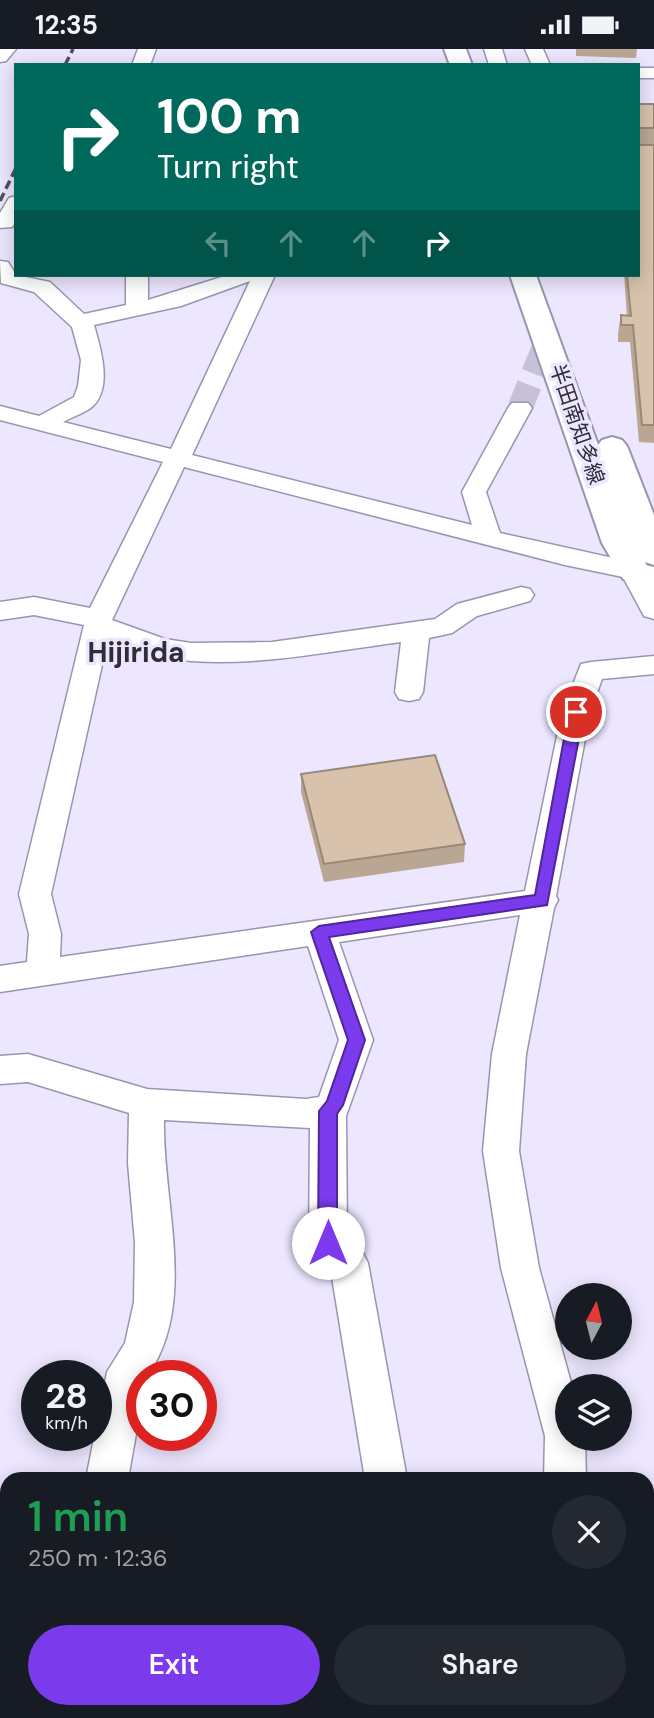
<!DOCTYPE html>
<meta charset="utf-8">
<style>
body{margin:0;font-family:"DM Sans","Noto Sans JP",sans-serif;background:#242831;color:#f1f3f6;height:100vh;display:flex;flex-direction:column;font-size:26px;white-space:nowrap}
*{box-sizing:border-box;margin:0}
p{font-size:23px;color:#9ea1a6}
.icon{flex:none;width:38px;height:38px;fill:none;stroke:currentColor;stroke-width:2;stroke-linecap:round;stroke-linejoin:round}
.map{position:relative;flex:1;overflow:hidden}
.sheet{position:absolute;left:0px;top:1423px;width:654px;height:247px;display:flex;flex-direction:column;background:#171b24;border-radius:21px 21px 0 0;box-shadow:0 4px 18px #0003}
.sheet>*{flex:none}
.hud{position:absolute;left:14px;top:14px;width:626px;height:214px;border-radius:0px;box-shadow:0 4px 18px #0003;background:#00695c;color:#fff;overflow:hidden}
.needle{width:46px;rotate:7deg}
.buttons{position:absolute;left:555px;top:1234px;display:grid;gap:14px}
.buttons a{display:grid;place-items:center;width:77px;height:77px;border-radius:50%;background:#171b24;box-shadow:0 4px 18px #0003;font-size:35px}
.speed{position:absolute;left:21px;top:1311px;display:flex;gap:14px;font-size:35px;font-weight:700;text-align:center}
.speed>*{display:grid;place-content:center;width:91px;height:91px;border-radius:50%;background:#171b24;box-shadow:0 4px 18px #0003;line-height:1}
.speed small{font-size:18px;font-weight:400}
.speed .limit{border:10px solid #d22;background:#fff;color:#111}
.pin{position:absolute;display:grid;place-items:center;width:60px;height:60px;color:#fff;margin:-30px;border:4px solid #fff;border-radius:50%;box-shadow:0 2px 7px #0007}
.me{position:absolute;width:77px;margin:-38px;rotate:0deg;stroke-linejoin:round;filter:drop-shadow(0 0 5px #0008)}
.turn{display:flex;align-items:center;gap:24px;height:147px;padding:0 28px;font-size:32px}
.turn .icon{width:91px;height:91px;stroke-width:2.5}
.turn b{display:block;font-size:49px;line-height:60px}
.lanes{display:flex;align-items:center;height:66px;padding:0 28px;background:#0003;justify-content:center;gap:35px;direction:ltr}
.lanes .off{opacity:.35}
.round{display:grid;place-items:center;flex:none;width:74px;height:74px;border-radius:37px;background:#242831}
.head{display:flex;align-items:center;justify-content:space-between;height:119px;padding:0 28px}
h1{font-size:42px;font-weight:600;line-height:52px;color:#1e9e55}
.primary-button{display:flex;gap:14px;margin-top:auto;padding:14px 28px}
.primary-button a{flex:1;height:80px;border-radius:42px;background:#7c3aed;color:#fff;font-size:28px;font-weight:600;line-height:80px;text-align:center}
.primary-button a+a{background:#242831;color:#f1f3f6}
.status{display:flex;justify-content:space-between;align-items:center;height:49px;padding:0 35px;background:#171b24;direction:ltr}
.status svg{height:19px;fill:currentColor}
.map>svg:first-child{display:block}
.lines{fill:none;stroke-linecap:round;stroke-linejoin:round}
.minor-tunnel-far1{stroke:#c6c1d6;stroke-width:20;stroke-dasharray:20 10;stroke-linecap:butt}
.minor-tunnel{stroke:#c6c1d6;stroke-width:25;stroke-dasharray:25 12;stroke-linecap:butt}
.minor-casing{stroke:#9b94af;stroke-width:3}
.major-casing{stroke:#9b94af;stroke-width:4}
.minor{fill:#fff;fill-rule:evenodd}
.major{fill:#fff;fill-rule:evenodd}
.rail{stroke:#524f5c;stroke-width:3.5;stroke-dasharray:9 4.5;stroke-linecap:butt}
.wall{fill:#baa793}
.building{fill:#d8c2ab;stroke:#978878;stroke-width:2}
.route{fill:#7c3aed;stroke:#51269a;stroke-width:2}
.labels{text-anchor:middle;stroke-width:7;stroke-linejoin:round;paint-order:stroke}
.far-street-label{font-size:21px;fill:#302d38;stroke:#ece6fe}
.quarter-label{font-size:28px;font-weight:bold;fill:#302d38;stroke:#ece6fe}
</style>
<div class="status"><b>12:35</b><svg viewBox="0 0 49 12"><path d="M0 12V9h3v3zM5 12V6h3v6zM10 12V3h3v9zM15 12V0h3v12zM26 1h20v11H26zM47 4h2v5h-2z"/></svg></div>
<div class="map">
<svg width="654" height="1669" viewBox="0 0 654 1669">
<rect width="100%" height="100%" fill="#ece6fe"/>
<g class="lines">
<path class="minor-tunnel-far1" d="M526 226 546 283"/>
<path class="minor-tunnel" d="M520 359 548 289 545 281"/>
<g class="minor-casing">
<path id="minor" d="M0 0H16L6 12 0 13Z
M138 0H156L150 16H132Z
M484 0H502L507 16H489Z
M525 0H543L550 16H532Z
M639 19H654V29H639Z
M16 147V173L12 178 0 179V164L9 149Z
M0 212 8 213 16 226 50 233 84 265 126 256V226H148V251L228 226H275L192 406 472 476 462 443 508 359 512 354H528L532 359 486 443 500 484 654 518V570L644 567 623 528 565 516 184 418 112 571 165 590 191 594 272 593 435 570 457 555 521 538 530 540 534 546 530 552 477 567 452 584 429 589 423 643 419 650 409 652 399 650 395 643 401 593C332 602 261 617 191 612 162 610 135 598 108 589L51 845 61 885 60 908 525 842 562 663 581 615 591 613 654 607V625L602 630 590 663 556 847 558 851 554 859 526 1005 519 1102 539 1219 572 1337H567V1390H585L586 1430H544L545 1387 501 1219 483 1102 492 1005 520 866 339 893 373 991 346 1067 347 1187 362 1202 368 1214 407 1430H365L331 1222 315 1206 309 1194 310 1079 164 1071C162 1152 198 1254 148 1326H142V1351L128 1430H86L107 1323 125 1294 134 1253 135 1194 128 1114 129 1064 28 1033 0 1035V1007L28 1005 147 1040 306 1050 319 1048 339 991 308 897 0 943V917L27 913 29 885 19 845 84 576 34 566 0 571V553L34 548 90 559 163 413 0 371V357L39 367 74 348 78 337 81 311 72 278 34 243 1 234ZM250 232 171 400 63 373C72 368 85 364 93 357 113 337 100 298 94 276L181 257Z
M0 1478H7V1520H0Z
M591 1662H637L638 1669H592Z"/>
</g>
<g class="major-casing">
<path id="major" d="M444 0H466L472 16H450Z
M510 226H536L598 396 602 391 612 388 622 391 627 397 654 466V516L645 513 650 523 645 530 634 533 623 530 602 494Z"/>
</g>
<use href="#minor" class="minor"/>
<use href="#major" class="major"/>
<path class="rail" d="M65 16 73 0
M0 152 16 119"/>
</g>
<path class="wall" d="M576 0H637L636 9 576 7Z
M639 55H654V95H639Z
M654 96V394L639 393 630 293H618V284L621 266 627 267 624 226H639Z
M301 725 465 795 464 813 324 833 301 743Z
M442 1662H613L615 1669H443Z"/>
<path class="building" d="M639 55H654V79H639Z
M639 96H654V376H642L633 276H621V266L631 267 627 226H639Z
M435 706 465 795 324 815 301 725Z
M446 1662H613L615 1669H446Z"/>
<path class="route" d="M576 658 584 663 547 856 329 888 365 991 343 1056 337 1065V1194L334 1199 328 1202 321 1199 318 1194 319 1062 327 1052 348 991 311 883 319 877 535 846 569 663Z"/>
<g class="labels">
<g class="far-street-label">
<text transform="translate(577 375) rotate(71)" y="7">半田南知多線</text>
</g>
<g class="quarter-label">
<text x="136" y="613">Hijirida</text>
</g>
</g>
</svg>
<div class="buttons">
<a><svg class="needle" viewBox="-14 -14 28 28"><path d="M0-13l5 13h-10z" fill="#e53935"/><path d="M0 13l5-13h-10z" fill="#9ea1a6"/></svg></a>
<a><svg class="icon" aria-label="layers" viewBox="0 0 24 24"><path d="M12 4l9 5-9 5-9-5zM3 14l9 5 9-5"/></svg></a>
</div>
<div class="speed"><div>28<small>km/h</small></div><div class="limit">30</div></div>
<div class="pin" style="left:576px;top:663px;background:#d93025"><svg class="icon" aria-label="arrive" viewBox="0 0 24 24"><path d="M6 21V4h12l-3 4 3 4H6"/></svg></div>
<svg class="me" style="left:328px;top:1194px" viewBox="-20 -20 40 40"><circle r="19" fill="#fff"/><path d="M0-13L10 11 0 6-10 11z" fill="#7c3aed"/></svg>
<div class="hud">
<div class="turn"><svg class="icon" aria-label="right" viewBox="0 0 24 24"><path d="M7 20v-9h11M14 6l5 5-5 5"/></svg><div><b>100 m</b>Turn right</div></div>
<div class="lanes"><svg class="icon off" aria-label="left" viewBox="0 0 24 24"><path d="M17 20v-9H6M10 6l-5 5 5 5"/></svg><svg class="icon off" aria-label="ahead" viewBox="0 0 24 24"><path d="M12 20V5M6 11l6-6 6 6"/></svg><svg class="icon off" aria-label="ahead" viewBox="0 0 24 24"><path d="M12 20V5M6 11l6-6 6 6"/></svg><svg class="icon" aria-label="right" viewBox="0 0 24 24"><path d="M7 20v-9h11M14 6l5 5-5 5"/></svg></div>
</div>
<section class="sheet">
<div class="head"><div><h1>1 min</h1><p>250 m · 12:36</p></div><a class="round"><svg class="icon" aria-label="close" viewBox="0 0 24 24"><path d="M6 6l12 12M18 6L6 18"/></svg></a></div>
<div class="primary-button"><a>Exit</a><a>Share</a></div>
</section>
</div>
